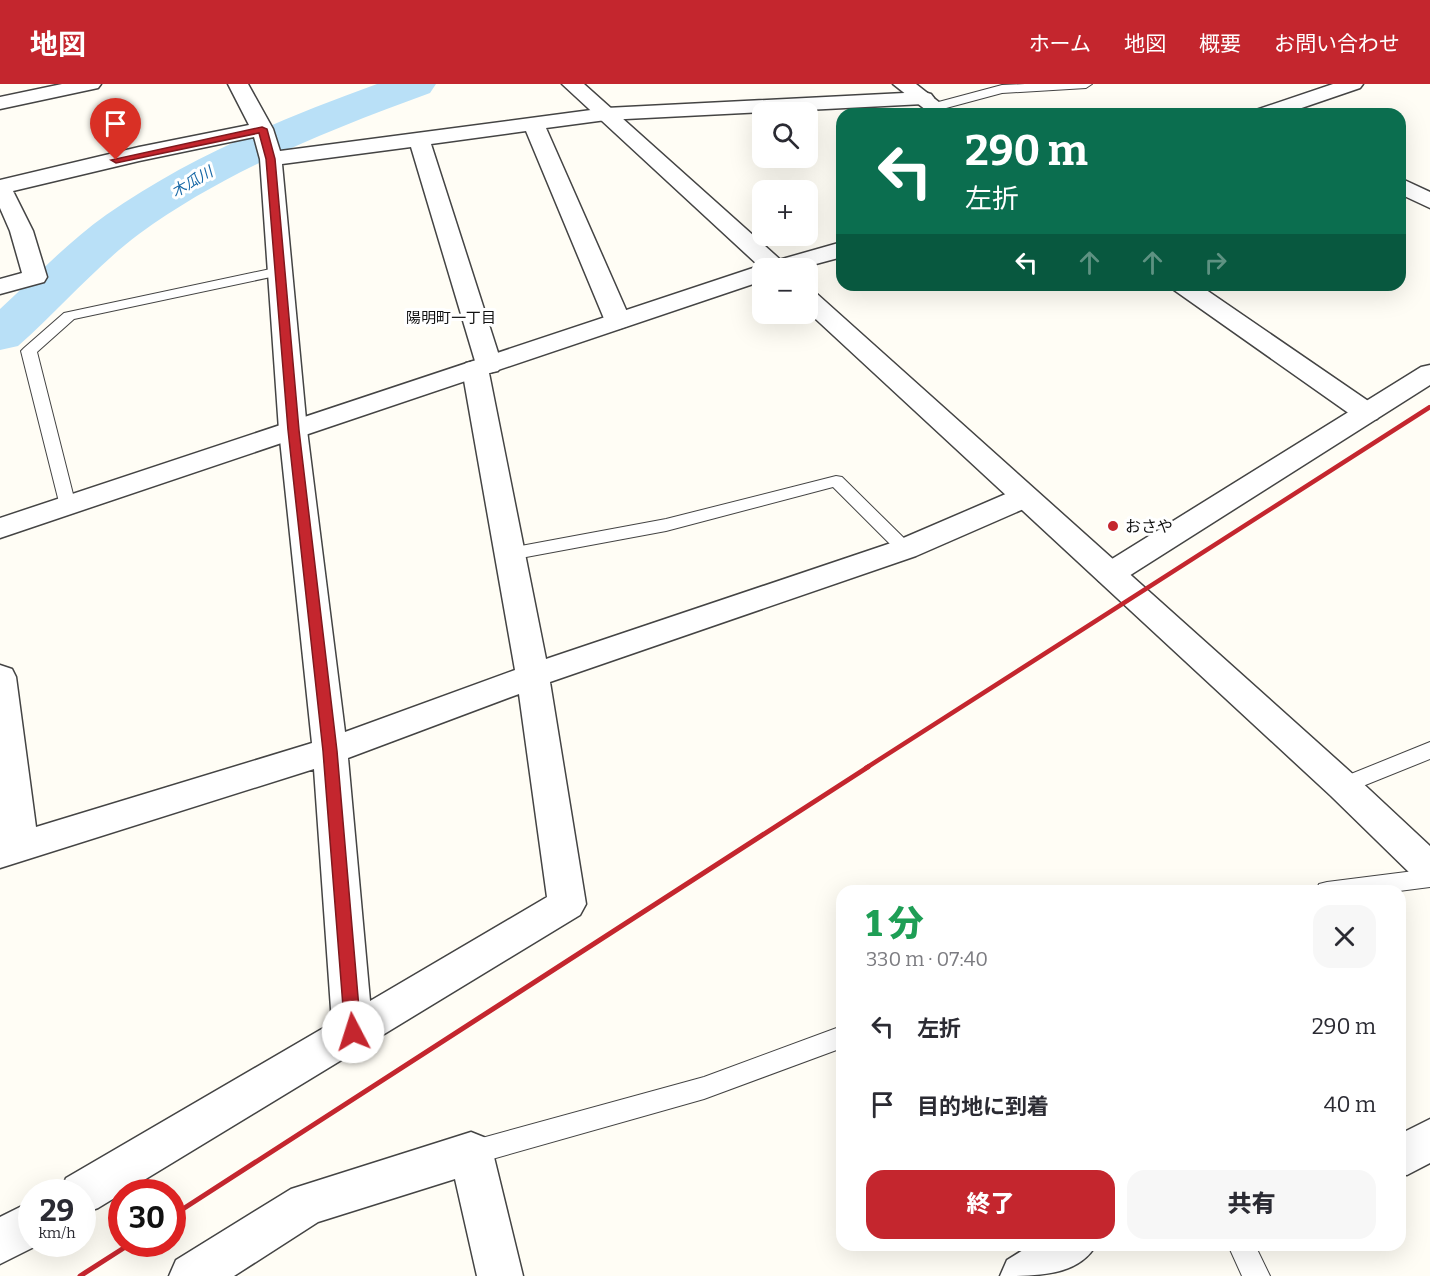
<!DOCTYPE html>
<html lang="ja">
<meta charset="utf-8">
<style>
body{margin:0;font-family:Bitter,"Noto Sans JP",serif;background:#f7f7f7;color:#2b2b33;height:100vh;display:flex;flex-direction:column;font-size:22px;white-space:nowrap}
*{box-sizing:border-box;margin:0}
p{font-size:20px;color:#7c7c81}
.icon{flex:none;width:33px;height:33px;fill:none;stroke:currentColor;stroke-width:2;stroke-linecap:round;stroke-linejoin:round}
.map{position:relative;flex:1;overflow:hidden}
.sheet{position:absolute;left:836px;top:801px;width:570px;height:366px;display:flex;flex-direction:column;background:#fff;border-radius:18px;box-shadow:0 6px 24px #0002}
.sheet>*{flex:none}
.hud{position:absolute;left:836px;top:24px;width:570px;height:183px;border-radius:18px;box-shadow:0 6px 24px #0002;background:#0b6e4f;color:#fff;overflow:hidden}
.controls{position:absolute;left:752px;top:18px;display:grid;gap:12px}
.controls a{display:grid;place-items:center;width:66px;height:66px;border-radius:12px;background:#fff;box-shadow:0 6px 24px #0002;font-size:30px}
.speed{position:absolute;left:18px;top:1095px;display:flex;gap:12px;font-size:30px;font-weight:700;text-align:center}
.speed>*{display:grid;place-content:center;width:78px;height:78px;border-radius:50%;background:#fff;box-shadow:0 6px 24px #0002;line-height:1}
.speed small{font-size:15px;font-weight:400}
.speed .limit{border:9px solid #d22;background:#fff;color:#111}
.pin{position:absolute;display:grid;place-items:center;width:51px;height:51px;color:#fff;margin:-62px -26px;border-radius:50% 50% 50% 0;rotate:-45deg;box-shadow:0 0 6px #0007}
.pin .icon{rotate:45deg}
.me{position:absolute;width:66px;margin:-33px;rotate:355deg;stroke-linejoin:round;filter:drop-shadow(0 0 4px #0008)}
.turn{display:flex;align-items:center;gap:21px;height:126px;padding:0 30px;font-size:27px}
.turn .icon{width:78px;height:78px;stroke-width:2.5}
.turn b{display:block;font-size:42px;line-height:51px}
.lanes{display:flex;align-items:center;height:57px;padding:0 30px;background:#0003;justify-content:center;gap:30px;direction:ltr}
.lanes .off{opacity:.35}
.round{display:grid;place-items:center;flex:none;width:63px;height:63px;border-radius:18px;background:#f7f7f7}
.headline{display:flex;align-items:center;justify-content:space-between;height:102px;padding:0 30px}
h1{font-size:36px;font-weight:800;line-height:45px;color:#1e9e55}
.action{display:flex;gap:12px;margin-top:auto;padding:12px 30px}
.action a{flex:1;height:69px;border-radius:18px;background:#c4262e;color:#fff;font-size:24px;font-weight:800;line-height:69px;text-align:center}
.action a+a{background:#f7f7f7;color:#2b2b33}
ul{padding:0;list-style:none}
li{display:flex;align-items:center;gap:18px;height:78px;padding:0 30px}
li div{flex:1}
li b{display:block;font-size:22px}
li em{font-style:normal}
header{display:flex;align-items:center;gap:36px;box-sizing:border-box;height:84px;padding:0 30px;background:#c4262e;color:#fff}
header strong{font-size:28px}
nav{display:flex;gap:33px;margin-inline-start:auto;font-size:21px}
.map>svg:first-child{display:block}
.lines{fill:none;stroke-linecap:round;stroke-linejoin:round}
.river{fill:#b9e0f7;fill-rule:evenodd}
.service-casing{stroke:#444;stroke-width:2}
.minor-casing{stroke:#444;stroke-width:3}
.tertiary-casing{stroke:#444;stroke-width:3}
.service{fill:#fff;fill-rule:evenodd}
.minor{fill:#fff;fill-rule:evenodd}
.tertiary{fill:#fff;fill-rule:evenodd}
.rail-far1{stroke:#c4262e;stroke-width:4.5}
.rail{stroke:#c4262e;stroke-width:5}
.route{fill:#c4262e;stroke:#7f191e;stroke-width:1.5}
.poi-dot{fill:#c4262e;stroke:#fff;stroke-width:2}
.labels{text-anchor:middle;stroke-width:6;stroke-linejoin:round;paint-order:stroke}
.far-water-label{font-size:15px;font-style:italic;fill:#1768a6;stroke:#fff}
.far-neighbourhood-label{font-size:15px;fill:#111;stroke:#fff}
.poi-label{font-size:16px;fill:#111;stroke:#fff;text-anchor:start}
</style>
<header>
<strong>地図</strong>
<nav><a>ホーム</a><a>地図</a><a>概要</a><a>お問い合わせ</a></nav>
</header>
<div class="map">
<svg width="1430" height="1192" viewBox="0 0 1430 1192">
<rect width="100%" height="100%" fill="#fffdf5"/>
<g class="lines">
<path class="river" d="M377 0H436L430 9C329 46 227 86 139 150 95 183 59 226 18 262L0 266V225C35 193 68 158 106 131 189 73 283 34 377 0Z"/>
<g class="service-casing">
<path id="service" d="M1025 0H1092L1086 4 1002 9 935 27 929 23 931 20 1002 1Z
M280 183 287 187 285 190 74 235 37 268 76 422 73 426H61L21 267 24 264 64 229Z
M836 392 842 393 911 461 914 465 911 469H899L833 403 666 447 510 476 504 474 501 470 504 466 510 464 666 435Z
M1430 658V675L1343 710 1336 708 1333 702 1336 696Z
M1430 785V803L1399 807H1316L1319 800 1327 798Z
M842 942V964L704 1015 471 1081 462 1078 458 1069 462 1060 471 1057 704 993Z
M1228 1161H1255L1270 1192H1242Z"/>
</g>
<g class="minor-casing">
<path id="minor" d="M62 0H101L98 4 0 25V13Z
M228 0H248L273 45 280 67 606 24 924 8 931 10 934 14 931 18 924 20 606 36 546 44 631 237 627 242 618 245 609 242 605 237 526 47 431 60 502 281 498 287 489 289 546 575 894 458 1015 406 1025 404 1035 406 1040 413 1035 420 916 472 550 598 586 820 580 831 98 1124 82 1130V1108H60L66 1094 332 939 314 685 0 784V581L12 585 16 593 36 743 312 659 279 346 260 75 254 53 139 77 13 107 33 147 47 193 44 198 0 210V195L22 189 10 147 0 124V96L139 63 249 41ZM411 63 475 277 466 279 462 285 515 586 345 648 307 346 282 80ZM519 610 547 813 370 917 348 674Z
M1400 94 1430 108V124L1400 110Z
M842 158V173L801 184H765L768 179Z
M1430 281V301L1121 497 1110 500 1099 497 1095 490 1099 483 1421 283Z
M1430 1035V1079L1407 1091 1400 1090V1050Z
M471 1048 486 1054 493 1069 523 1192H477L455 1095 318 1138 234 1192H169L176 1176 291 1105Z
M32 1117V1160H40L0 1180V1133Z
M1031 1161H1096C1078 1192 1038 1192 1000 1192L1007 1176Z"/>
</g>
<g class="tertiary-casing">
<path id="tertiary" d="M562 0H584L784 179 787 184H762V197L0 454V434L759 182Z
M893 0H916L954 30H931Z
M1333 0H1363L1360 4 1284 30H1253L1256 26Z
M1171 201H1199L1377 323 1381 329 1377 335 1367 337 1357 335 1174 206Z
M807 207 816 209 1355 692 1430 762V800L1417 796 1331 712 807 227Z"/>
</g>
<use href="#service" class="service"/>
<use href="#minor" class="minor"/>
<use href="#tertiary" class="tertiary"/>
<path class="rail-far1" d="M866 684 1430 323"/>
<path class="rail" d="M172 1132 868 683
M80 1192 130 1160"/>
</g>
<path class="route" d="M262 43 267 45 275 75 299 346 337 667 361 948 359 953 353 955 347 953 345 948 323 667 288 346 266 75 259 49 116 79 111 76Z"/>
<circle class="poi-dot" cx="1113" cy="442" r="6"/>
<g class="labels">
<g class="far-water-label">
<text transform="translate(192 98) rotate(-30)" y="5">木瓜川</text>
</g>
<g class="far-neighbourhood-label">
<text x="451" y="239">陽明町一丁目</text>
</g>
<g class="poi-label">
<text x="1125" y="448">おさや</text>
</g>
</g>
</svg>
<div class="controls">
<a><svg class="icon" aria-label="search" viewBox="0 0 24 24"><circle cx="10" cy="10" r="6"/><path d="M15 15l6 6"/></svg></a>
<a>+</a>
<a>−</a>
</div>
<div class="speed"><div>29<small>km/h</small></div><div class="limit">30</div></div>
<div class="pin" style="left:116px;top:76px;background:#d93025"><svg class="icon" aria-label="arrive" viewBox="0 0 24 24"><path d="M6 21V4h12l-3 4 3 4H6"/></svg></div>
<svg class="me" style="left:353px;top:948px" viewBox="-20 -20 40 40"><circle r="19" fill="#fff"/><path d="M0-13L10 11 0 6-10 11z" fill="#c4262e"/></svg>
<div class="hud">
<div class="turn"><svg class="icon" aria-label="left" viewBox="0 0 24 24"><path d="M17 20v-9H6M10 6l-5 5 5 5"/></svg><div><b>290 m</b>左折</div></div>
<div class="lanes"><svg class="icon" aria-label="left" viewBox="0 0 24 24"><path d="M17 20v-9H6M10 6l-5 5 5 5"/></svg><svg class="icon off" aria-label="ahead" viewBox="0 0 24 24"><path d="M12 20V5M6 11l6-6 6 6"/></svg><svg class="icon off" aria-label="ahead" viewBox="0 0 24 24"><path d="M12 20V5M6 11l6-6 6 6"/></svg><svg class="icon off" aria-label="right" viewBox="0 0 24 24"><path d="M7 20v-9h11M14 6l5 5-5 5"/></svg></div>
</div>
<section class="sheet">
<div class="headline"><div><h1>1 分</h1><p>330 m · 07:40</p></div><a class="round"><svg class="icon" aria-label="close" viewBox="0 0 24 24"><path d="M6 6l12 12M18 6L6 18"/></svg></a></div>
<ul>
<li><svg class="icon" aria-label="left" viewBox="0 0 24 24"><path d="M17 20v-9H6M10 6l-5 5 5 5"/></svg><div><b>左折</b></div><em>290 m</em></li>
<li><svg class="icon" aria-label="arrive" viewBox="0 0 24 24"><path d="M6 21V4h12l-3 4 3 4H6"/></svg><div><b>目的地に到着</b></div><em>40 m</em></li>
</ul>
<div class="action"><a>終了</a><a>共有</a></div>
</section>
</div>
